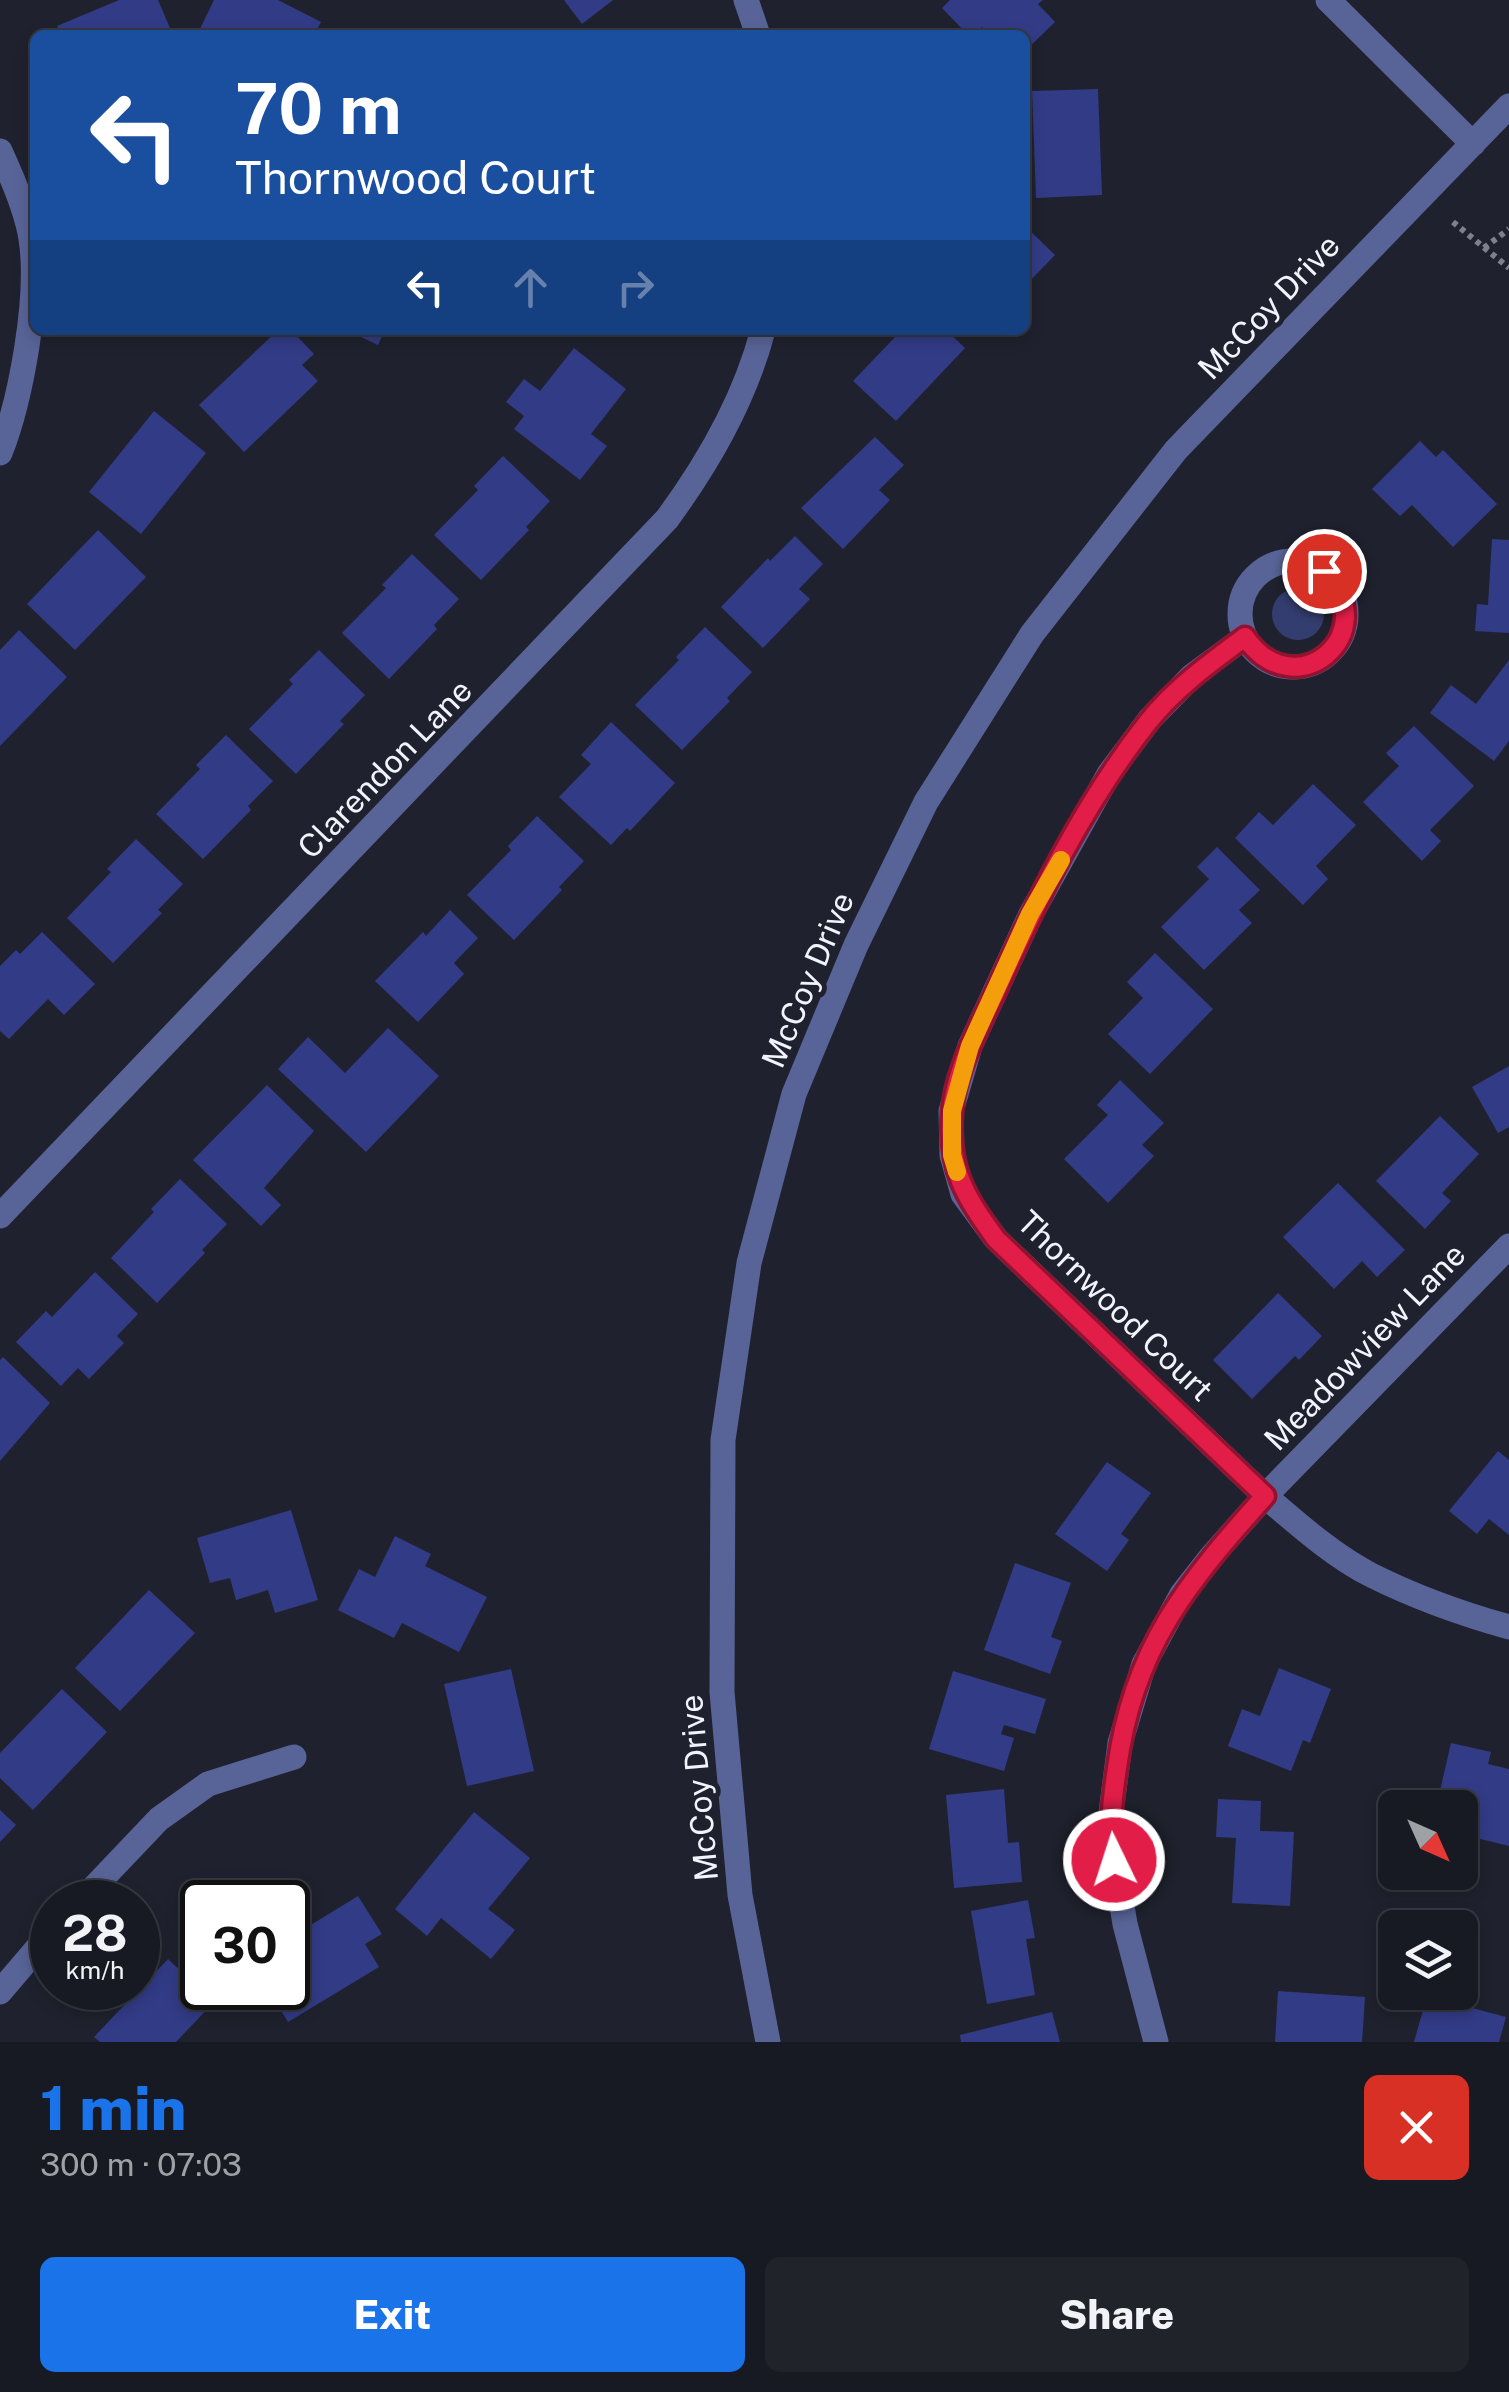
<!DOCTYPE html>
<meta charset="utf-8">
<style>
body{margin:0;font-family:"Public Sans",sans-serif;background:#20232a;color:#f1f3f6;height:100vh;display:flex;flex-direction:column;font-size:38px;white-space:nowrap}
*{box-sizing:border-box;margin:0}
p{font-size:32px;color:#9ea1a5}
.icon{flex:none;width:55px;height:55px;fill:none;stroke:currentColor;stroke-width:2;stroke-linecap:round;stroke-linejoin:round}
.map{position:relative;height:2042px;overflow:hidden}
.panel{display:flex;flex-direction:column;background:#171a22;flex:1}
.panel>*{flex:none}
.guide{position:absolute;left:30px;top:30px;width:1000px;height:305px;border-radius:15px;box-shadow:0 5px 15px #0003,0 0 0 2px #363840;background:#1a4fa0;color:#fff;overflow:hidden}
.needle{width:65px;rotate:135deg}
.fabs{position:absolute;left:1378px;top:1790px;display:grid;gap:20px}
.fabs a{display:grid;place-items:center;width:100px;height:100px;border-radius:15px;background:#171a22;box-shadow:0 5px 15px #0003,0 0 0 2px #363840;font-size:50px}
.speed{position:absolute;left:30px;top:1880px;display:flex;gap:20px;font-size:50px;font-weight:700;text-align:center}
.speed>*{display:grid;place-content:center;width:130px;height:130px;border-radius:50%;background:#171a22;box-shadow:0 5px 15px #0003,0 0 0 2px #363840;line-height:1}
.speed small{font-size:25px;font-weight:400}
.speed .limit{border:5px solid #111;border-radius:15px;background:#fff;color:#111}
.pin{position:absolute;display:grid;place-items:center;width:85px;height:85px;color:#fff;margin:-42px;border:5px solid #fff;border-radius:50%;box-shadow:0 2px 10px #0007}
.me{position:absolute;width:110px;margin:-55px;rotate:356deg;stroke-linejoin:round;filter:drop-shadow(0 0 8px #0008)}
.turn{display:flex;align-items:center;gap:35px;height:210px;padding:0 40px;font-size:45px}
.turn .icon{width:130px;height:130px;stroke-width:2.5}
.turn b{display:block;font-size:70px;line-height:85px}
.lanes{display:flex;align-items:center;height:95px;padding:0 40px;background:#0003;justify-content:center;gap:50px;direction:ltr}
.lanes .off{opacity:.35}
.round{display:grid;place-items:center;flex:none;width:105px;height:105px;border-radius:15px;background:#20232a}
.summary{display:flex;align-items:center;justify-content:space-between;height:170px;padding:0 40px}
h1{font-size:60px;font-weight:800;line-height:75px;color:#1a73e8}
.primary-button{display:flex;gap:20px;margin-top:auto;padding:20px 40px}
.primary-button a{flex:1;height:115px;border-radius:15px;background:#1a73e8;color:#fff;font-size:40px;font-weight:800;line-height:115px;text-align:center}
.primary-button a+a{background:#20232a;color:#f1f3f6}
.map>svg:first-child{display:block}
.green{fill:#343d6f}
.building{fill:#323b86}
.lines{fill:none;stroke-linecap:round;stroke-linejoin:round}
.path{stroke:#7e818b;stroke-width:6;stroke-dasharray:5 5;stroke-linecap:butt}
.minor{stroke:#586497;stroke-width:25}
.route-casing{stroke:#92132f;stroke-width:25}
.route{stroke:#e11d48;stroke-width:18}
.slow{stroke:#f59e0b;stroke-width:18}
.labels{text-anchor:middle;stroke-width:10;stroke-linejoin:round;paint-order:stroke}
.street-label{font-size:32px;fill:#f2f4fd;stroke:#1f222e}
</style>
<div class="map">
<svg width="1509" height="2042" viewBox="0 0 1509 2042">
<rect width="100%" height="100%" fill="#1f222e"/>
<path class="green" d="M1272 614a26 26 0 1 1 52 0a26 26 0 1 1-52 0Z"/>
<path class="building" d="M119 0H158L173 35H61L57 26Z
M214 0H278L321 22 314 35H197Z
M564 0H613L582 24Z
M950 0H1043L1038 4 1055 22 1025 51V35H989L982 27 974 35H968L942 8Z
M1098 89 1102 195 1036 198 1032 91Z
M1025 226 1055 255 1025 286Z
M278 330H291L314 354 302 365 318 381 244 452 199 405Z
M346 330H385L378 345Z
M890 330H946L965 348 896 421 853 381 896 336Z
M574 348 626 389 591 434 607 446 580 480 514 429 524 416 506 402 524 379 540 391Z
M154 411 206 453 141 534 89 492Z
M875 437 904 465 879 490 890 500 843 549 801 508Z
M1420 441 1436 457 1443 450 1497 504 1453 547 1412 505 1400 516 1372 489Z
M503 456 550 501 526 527 529 530 481 580 434 535 478 490 474 486Z
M98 530 146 577 75 650 27 604Z
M795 536 823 564 799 589 810 599 763 648 721 607 768 558 770 561Z
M1492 539 1509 540V633L1475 631 1477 604 1488 605Z
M412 554 459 599 434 625 437 629 389 679 342 633 386 588 382 585Z
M705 627 752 672 727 698 730 701 682 750 635 705 679 660 676 657Z
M19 630 67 677 0 746V650Z
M319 650 365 695 340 721 344 724 296 774 249 729 293 684 289 680Z
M1509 660V741L1494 761 1430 713 1451 685 1476 704Z
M611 722 675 783 630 831 627 828 611 845 559 797 591 764 581 755Z
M1414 726 1474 786 1430 830 1441 841 1422 861 1363 802 1399 766 1386 753Z
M226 735 273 781 248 806 251 810 203 859 156 814 200 769 196 765Z
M1313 784 1356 825 1316 866 1328 879 1303 905 1235 838 1259 812 1273 825Z
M537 816 584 861 559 887 562 890 514 940 467 895 511 850 508 846Z
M136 839 183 884 158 910 162 913 113 963 67 918 111 872 107 869Z
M1217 847 1260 890 1239 910 1252 923 1204 970 1161 927 1209 879 1197 867Z
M450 910 478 938 454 963 464 974 418 1022 375 981 423 932 426 936Z
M42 932 95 984 64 1015 48 999 9 1039 0 1031V966L16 950 20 954Z
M1155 953 1213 1009 1150 1074 1108 1034 1143 998 1127 982Z
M388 1028 439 1076 366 1152 278 1069 308 1037 345 1073Z
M1509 1066V1127L1498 1133 1472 1087Z
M1120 1080 1164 1123 1142 1145 1154 1156 1108 1203 1064 1159 1108 1115 1097 1105Z
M267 1085 314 1131 264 1188 281 1205 261 1226 193 1160Z
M1440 1116 1479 1154 1442 1193 1451 1201 1425 1229 1376 1181Z
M180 1179 227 1224 202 1250 205 1253 157 1303 111 1258 154 1212 151 1209Z
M1338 1183 1405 1250 1377 1277 1362 1261 1334 1289 1283 1237Z
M95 1272 138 1314 117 1336 124 1343 89 1379 78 1368 61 1386 16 1342 46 1311 52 1317Z
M1278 1293 1322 1336 1299 1360 1295 1356 1252 1399 1213 1360Z
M3 1357 50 1403 0 1461V1360Z
M1498 1451 1509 1460V1535L1489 1519 1477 1534 1449 1511Z
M1107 1462 1151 1493 1121 1534 1129 1540 1107 1571 1055 1534Z
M291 1510 318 1600 275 1613 268 1590 236 1600 230 1578 210 1583 197 1538Z
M395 1536 431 1554 425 1566 487 1597 459 1652 402 1623 394 1638 338 1610 359 1569 375 1577Z
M1015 1563 1071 1583 1051 1637 1062 1641 1050 1674 984 1650Z
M149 1590 195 1633 120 1711 75 1668Z
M1279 1668 1331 1689 1310 1743 1303 1740 1291 1771 1228 1746 1242 1709 1260 1716Z
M511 1669 534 1771 467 1786 444 1684Z
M953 1671 1046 1699 1035 1734 1004 1725 1001 1734 1014 1738 1004 1771 929 1749Z
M62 1689 107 1732 33 1810 0 1778V1753Z
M1451 1743 1491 1752 1488 1764 1509 1769V1846L1460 1834V1808H1436Z
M1004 1789 1008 1843 1019 1842 1022 1882 954 1888 946 1795Z
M1218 1799 1261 1801 1260 1831 1294 1832 1290 1906 1232 1903 1236 1838 1216 1837Z
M0 1810 16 1825 0 1842Z
M474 1812 530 1858 488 1909 515 1930 491 1959 441 1918 427 1936 395 1909Z
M358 1896 382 1934 365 1944 379 1967 288 2022 267 1988H288V1939Z
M1028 1900 1035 1938 1026 1939 1035 1995 987 2004 971 1911Z
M168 1959 214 2002 176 2042H100L94 2037Z
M1278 1991 1365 1997 1362 2042H1275Z
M1427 1996 1506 2017 1499 2042H1414Z
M1052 2012 1060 2042H961L960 2035Z"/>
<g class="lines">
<path class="path" d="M1453 222 1509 268
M1484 248 1509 229"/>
<path class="minor" d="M746 0 758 35
M1328 0 1473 144
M0 151C12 177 27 211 31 239 40 296 21 400 0 453
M1240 614a53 53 0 1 1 106 0a53 53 0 1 1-106 0Z
M1245 637 1192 676 1150 719 1109 774 1031 914 970 1046 951 1111 952 1155 963 1194 996 1239 1265 1496C1298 1524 1332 1555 1371 1575 1415 1597 1462 1614 1509 1627
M0 1216 667 519C709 462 745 399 763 330
M80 1902 159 1819 208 1784 294 1757
M0 1992 52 1931
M768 2042 740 1895 722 1692 723 1440 749 1263 794 1094 856 945 926 802 1032 634 1176 450 1509 106
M1156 2042 1125 1924 1109 1828 1120 1743 1144 1664 1182 1594 1211 1557 1265 1496 1509 1246"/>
</g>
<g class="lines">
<g class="route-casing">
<path id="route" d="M1114 1860C1109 1828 1112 1801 1117 1768 1133 1648 1187 1583 1265 1496L996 1239C965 1196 948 1170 952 1114 954 1075 978 1028 995 993 1037 899 1084 803 1148 722 1175 688 1210 663 1245 637 1295 710 1386 633 1324 571"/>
</g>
<use href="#route" class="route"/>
<path class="slow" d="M957 1172 952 1155V1111L970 1046 1030 914 1061 860"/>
</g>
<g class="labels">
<g class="street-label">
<text transform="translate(1269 307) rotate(-46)" y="11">McCoy Drive</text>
<text transform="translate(385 769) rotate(-46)" y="11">Clarendon Lane</text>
<text transform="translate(808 980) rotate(-67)" y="11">McCoy Drive</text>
<text transform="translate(1115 1306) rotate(44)" y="11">Thornwood Court</text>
<text transform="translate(1365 1347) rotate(-46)" y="11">Meadowview Lane</text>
<text transform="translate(699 1788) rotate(-95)" y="11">McCoy Drive</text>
</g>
</g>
</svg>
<div class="fabs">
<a><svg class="needle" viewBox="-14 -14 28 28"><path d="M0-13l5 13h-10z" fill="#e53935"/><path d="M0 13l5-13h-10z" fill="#9ea1a5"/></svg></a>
<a><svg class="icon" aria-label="layers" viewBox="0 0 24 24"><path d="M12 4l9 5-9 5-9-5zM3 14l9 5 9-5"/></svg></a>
</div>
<div class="speed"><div>28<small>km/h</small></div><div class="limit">30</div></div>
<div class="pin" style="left:1324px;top:571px;background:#d93025"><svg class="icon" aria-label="arrive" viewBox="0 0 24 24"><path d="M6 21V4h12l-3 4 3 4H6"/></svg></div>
<svg class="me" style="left:1114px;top:1860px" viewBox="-20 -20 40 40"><circle r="17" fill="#e11d48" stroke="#fff" stroke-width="3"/><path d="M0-11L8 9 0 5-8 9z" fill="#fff"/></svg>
<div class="guide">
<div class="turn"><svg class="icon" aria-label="left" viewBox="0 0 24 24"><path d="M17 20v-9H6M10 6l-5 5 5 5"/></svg><div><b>70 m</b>Thornwood Court</div></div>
<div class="lanes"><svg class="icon" aria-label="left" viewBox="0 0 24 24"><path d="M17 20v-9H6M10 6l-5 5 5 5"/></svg><svg class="icon off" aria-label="ahead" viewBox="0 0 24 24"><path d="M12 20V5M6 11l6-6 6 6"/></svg><svg class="icon off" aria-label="right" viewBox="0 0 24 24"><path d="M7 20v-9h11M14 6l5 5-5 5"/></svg></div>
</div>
</div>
<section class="panel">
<div class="summary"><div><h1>1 min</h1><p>300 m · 07:03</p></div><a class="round" style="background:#d93025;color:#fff"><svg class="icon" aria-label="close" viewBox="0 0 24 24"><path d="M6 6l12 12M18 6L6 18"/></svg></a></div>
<div class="primary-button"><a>Exit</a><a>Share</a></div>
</section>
